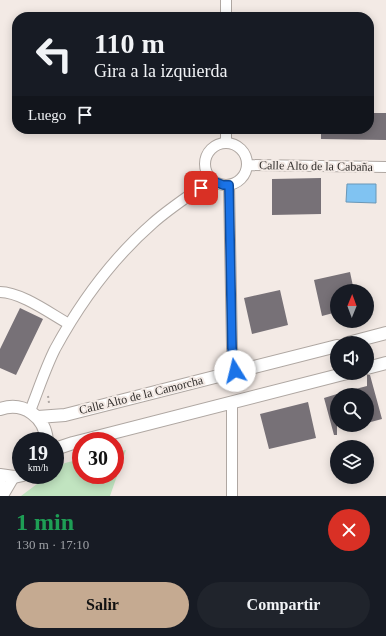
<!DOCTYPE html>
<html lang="es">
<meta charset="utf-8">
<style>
body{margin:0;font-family:Georgia,serif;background:#20242c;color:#f1f3f6;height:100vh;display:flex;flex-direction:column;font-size:15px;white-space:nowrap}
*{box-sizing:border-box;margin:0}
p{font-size:13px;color:#9ea1a6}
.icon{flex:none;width:22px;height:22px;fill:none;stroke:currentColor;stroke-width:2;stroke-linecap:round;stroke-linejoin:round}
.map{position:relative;height:496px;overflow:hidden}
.panel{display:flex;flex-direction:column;background:#171b24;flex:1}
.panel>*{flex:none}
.guide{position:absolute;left:12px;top:12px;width:362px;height:122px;border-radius:16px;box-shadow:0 2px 10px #0003;background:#171b24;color:#f1f3f6;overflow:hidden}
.needle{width:26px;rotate:1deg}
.controls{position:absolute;left:330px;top:284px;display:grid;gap:8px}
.controls a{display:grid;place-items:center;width:44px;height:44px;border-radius:50%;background:#171b24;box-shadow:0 2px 10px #0003;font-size:20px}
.speed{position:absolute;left:12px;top:432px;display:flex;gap:8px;font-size:20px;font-weight:700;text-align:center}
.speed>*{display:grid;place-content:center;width:52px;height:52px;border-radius:50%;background:#171b24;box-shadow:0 2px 10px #0003;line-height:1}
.speed small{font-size:10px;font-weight:400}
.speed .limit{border:6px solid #d22;background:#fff;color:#111}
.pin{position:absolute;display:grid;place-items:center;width:34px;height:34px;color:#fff;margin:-17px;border-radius:8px;box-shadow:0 2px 6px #0006}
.me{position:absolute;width:44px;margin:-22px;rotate:351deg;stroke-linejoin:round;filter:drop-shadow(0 0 3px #0008)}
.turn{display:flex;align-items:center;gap:14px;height:84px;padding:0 16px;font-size:18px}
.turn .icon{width:52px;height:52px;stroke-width:2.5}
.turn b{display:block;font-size:28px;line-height:34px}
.then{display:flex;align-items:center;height:38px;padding:0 16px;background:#0003;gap:8px;font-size:15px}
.round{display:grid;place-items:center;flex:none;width:42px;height:42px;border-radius:21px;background:#20242c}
.overview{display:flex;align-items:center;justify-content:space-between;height:68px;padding:0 16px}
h1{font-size:24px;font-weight:600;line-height:30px;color:#1e9e55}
.action{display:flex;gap:8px;margin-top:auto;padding:8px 16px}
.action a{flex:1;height:46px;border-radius:24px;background:#c5aa91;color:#111;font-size:16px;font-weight:600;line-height:46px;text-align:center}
.action a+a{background:#20242c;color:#f1f3f6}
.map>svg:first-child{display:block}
.green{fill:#c1e4c0}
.water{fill:#80c3f2;stroke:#6997b7}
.building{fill:#777177}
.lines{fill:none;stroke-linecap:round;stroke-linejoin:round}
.minor-casing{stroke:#afa7a2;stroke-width:12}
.tertiary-casing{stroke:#afa7a2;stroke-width:14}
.path{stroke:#ada6a2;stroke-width:2;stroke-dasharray:2 3;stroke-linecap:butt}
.minor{stroke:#fff;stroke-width:10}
.tertiary{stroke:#fff;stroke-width:12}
.route-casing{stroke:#114b97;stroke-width:10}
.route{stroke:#1a73e8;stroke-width:7}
.labels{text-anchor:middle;stroke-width:4;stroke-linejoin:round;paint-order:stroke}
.street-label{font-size:12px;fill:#322f2d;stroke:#f3eae5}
</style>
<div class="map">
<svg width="386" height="496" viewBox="0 0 386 496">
<rect width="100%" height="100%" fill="#f3eae5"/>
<path class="green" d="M126 450 110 496H21L49 475H55V470L65 463 81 459V475H115V452Z"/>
<path class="water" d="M347 184H376V203L346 202Z"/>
<path class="building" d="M369 113H386V140L321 139V129H369Z
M321 178V214L272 215V179Z
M350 272 354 291H337V312L322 316 314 280Z
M280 290 288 325 252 334 244 298Z
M20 308 43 319 16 375 0 368V349Z
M367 375H370L382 419 367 423V395H345L344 392 367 386Z
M337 394V435H334L324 398Z
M308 402 316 438 269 449 260 414Z"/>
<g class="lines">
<g class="minor-casing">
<path id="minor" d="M226 0V17
M226 143V129
M205 164a21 21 0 1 1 42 0a21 21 0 1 1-42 0Z
M247 165 386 167
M229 185 232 348 235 371
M0 292C21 292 51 314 69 324
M30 411C38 391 45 369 55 349 80 303 113 258 153 223 171 207 192 194 211 180
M0 482 4 494 14 477
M232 496V402"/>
</g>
<g class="tertiary-casing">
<path id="tertiary" d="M348 343 386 333
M367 368 386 363
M0 409C24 401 45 417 47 441
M38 417 65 415 337 346
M55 449 73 443 347 373
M0 475 14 477 23 475"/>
</g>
<path class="path" d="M48 396 49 403 51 404"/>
<use href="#minor" class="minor"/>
<use href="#tertiary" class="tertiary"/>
</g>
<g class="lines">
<g class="route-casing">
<path id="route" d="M201 188 211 180 223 185H229L232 348 235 371"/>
</g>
<use href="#route" class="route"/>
</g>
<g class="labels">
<g class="street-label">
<text transform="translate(316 166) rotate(1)" y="4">Calle Alto de la Cabaña</text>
<text transform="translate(141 395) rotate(-14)" y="4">Calle Alto de la Camorcha</text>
</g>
</g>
</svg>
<div class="controls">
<a><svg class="needle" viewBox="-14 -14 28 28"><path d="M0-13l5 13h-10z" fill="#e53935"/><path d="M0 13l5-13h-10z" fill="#9ea1a6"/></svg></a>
<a><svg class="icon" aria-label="sound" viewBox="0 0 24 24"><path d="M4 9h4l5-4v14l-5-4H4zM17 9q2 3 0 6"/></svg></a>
<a><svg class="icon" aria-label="search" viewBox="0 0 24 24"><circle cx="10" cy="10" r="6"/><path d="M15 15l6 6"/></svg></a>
<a><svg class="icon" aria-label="layers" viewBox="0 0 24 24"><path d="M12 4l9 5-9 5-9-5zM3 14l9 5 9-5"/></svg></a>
</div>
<div class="speed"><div>19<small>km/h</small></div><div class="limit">30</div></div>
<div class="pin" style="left:201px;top:188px;background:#d93025"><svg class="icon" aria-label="arrive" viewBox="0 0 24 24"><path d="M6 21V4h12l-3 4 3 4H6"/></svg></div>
<svg class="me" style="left:235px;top:371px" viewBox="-20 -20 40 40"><circle r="19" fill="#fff"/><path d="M0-13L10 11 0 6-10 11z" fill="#1a73e8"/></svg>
<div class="guide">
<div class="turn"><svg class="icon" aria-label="left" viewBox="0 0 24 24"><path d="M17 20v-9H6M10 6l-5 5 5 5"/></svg><div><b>110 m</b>Gira a la izquierda</div></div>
<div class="then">Luego<svg class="icon" aria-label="arrive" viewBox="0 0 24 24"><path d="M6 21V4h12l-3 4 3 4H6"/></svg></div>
</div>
</div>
<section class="panel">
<div class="overview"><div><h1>1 min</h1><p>130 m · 17:10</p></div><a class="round" style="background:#d93025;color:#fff"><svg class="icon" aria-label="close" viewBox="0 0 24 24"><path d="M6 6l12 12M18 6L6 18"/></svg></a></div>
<div class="action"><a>Salir</a><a>Compartir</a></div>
</section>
